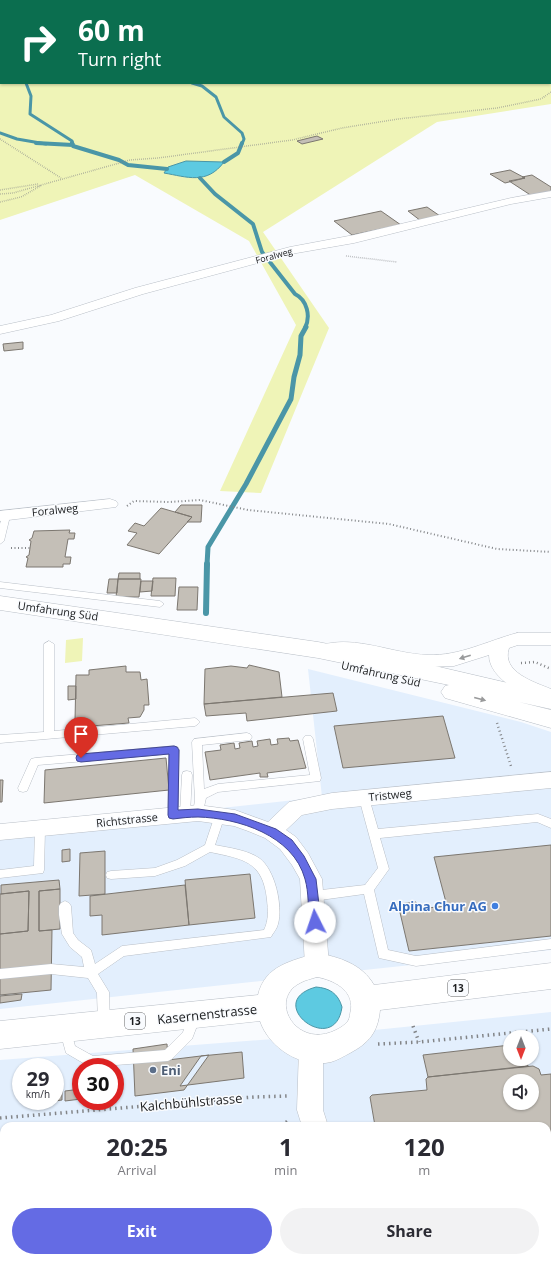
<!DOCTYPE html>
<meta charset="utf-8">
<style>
body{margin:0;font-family:"Open Sans",sans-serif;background:#f2f2f3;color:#2b2b33;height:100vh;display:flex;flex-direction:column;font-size:15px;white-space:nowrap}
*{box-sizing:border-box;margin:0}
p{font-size:13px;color:#7c7c81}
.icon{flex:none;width:22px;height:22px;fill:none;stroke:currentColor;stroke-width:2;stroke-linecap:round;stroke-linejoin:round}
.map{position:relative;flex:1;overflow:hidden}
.side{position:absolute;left:0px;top:1122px;width:551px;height:140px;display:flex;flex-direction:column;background:#fff;border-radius:12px 12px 0 0;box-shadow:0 1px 3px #0004}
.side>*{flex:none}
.banner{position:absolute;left:0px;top:0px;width:551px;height:84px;box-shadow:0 1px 3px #0004;background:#0b6e4f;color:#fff;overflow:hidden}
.needle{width:26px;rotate:180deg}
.buttons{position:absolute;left:503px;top:1030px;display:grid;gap:8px}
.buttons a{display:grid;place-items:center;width:36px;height:36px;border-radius:50%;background:#fff;box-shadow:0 1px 3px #0004;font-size:20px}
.speed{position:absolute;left:12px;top:1058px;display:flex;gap:8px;font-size:20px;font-weight:700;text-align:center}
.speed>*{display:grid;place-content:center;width:52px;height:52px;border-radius:50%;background:#fff;box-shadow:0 1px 3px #0004;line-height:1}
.speed small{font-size:10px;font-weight:400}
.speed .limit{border:6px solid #d22;background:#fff;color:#111}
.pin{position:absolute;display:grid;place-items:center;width:34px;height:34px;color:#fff;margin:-41px -17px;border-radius:50% 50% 50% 0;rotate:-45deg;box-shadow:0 0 4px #0007}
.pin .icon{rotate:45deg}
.me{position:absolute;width:44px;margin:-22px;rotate:356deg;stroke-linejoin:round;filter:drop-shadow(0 0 3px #0008)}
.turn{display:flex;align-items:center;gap:14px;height:84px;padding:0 12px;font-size:18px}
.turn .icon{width:52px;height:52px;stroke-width:2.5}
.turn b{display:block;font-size:28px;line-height:34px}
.eta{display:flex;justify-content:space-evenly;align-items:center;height:68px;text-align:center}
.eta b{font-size:24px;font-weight:700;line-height:28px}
.action{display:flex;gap:8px;margin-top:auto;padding:8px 12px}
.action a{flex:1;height:46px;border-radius:24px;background:#646be4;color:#fff;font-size:16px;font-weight:700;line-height:46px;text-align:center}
.action a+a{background:#f2f2f3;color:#2b2b33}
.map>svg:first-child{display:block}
.built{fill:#e3effd;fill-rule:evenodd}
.green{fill:#eff4b7;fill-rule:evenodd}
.water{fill:#5dcae1;stroke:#4a96a7}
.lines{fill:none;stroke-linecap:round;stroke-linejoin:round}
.stream-far3{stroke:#4a96a7;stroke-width:3}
.stream-far2{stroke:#4a96a7;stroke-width:4}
.stream-far1{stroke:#4a96a7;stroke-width:5}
.stream{stroke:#4a96a7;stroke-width:6}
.building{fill:#c4bfb7;stroke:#7c7770;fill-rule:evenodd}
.service-casing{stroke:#b9bfc7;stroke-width:1}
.minor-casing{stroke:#b9bfc7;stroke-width:1}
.primary-casing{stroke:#b9bfc7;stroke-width:1}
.path-far3{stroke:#838588;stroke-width:1.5;stroke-dasharray:0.5 1.5;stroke-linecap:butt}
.path-far2{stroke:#838588;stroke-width:2;stroke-dasharray:1 2.5;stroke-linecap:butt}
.path-far1{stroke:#838588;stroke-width:2.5;stroke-dasharray:1 3;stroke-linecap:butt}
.path{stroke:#838588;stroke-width:3.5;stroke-dasharray:1.5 4;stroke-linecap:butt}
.service{fill:#fff;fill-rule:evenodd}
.minor{fill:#fff;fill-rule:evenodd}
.primary{fill:#fff;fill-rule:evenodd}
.oneway{fill:#999a9b}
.route{fill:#646be4;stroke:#414694}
.shop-dot{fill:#3f7fe0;stroke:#f9fbfe;stroke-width:1.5}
.service-dot{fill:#5c6f8a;stroke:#f9fbfe;stroke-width:1.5}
.labels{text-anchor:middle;stroke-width:3;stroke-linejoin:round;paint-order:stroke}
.far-street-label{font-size:9px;fill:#1c1e20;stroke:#f9fbfe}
.shield{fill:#f9fbfe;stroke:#5e6063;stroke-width:1}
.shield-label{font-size:10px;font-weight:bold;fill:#1c1e20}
.street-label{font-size:11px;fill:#1c1e20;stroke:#f9fbfe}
.near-shop-label{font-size:13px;font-weight:bold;fill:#366cbe;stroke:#f9fbfe;text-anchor:end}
.near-street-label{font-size:13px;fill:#1c1e20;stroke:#f9fbfe}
.near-service-label{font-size:13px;font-weight:bold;fill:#4e5e75;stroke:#f9fbfe;text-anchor:start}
</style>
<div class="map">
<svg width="551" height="1262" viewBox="0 0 551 1262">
<rect width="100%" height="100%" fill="#f9fbfe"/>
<path class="built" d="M308 669 521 722 551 732V950L0 1009V832L322 797Z
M551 1012V1262H0V1060L325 1035ZM510 1037H532V1059H510ZM21 1067H55V1101H21ZM81 1067H115V1101H81ZM510 1081H532V1103H510ZM4 1126H547V1258H4Z"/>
<path class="green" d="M0 0H551V104L437 122 263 232 329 328 261 493 220 491 296 325 249 241 135 175 0 220ZM1 1H550V83H1Z
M83 638 82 661 65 663 66 640Z"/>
<path class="water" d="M186 161 224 162C207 185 187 177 164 173L168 167Z
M316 987C329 988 338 993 342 1007 335 1059 261 1002 316 987Z"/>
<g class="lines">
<path class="stream-far3" d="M26 83 31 96 30 114 72 141 73 144
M192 83 202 86 216 97 224 117 242 133 244 139 242 144
M0 133 17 139 46 144"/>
<path class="stream-far2" d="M36 143 73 145
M72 143 73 146 119 160 128 165 167 169
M224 162 238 153 242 143
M200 178 215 194 253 224 262 252 295 294C307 300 311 316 305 328"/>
<path class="stream-far1" d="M207 565 208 547 246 484 291 399 294 377 300 355 301 336 306 327"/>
<path class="stream" d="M206 613 207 564"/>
</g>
<path class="building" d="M317 136 323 139 302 144 297 141Z
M510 170 525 178 505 183 490 174Z
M532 175 551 187V192L532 196 509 181 525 178 522 177Z
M427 207 440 216 421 221 408 211Z
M381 211 401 225 352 235 334 221Z
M23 342V349L4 351 3 344Z
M181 505H202L201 522H187L192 517 175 512Z
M161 508 192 517 159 554 127 545 137 533 128 531 135 523 144 526Z
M70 530 69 533H75L74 539H68L65 557H71L70 564H63V567H26L28 558 26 557 29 555 31 541 29 540 32 538 34 531Z
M119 573H140V579H118Z
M153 578H176L175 596H151Z
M109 579H118L117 593H107Z
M118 579H141L139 597H116Z
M141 581H153L152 591 140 592Z
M179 587H198L197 610H177Z
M249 665 279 672 282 697 204 704 205 669 231 666 247 668Z
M126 666V672H140L141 680 147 679 149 705H144V710L140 717 128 718 129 723 91 726V721L75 720 76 675H89V670Z
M68 686H76V699L68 700Z
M333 693 337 711 247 721 246 713 206 716 204 704Z
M443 716 455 758 343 768 334 726Z
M289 738 290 741 298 740 306 768 267 773 268 777H260V773L210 780 205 752 221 750 220 745 234 743 235 749 240 748 239 743 252 741 253 747 258 746 257 741 270 739 271 745 278 744 277 739Z
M166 758 169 790 44 803 45 770Z
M0 780H3L2 802H0Z
M551 845V936L409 951 398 904 416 902 417 909 447 906 434 857Z
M70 849V861L62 862V850Z
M105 851V894L79 896 80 853Z
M250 874 255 918 189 925 185 880Z
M59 880 60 889 39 891V931L52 930 51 990 0 995V934L28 931 29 891 1 894V885Z
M185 885 189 925 102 935V915L90 916V896Z
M60 889V929L39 931V891Z
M29 891 28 931 0 934V894Z
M22 994 21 1000 0 1003V996Z
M167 1044 168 1060 209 1055 184 1090 135 1096 133 1049Z
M510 1045V1059H526L528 1066 428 1077 423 1055Z
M242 1052 244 1078 180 1086 201 1056Z
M533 1066 539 1069 541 1075 551 1074V1220H547V1126H375L370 1097 372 1095 427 1090 426 1079 428 1077ZM510 1081H532V1103H510Z
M62 1089V1100L34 1104V1101H55V1090Z
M81 1089V1099L65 1101V1091Z
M4 1239V1258H171V1262H0V1240Z
M171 1258H242L243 1262H171Z"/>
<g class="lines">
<g class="service-casing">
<path id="service" d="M3 514H9L10 516 4 541 0 544V524Z
M0 582 160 601 164 604 160 607 0 588Z
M49 641 54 644V731L195 718 198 720 200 722 198 724 195 726 0 743V735L44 732V644Z
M247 733 250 734 252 737 250 740 202 745 204 789 218 784 310 775 303 739 305 736H311L313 739 321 778 320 781 218 792 206 798 202 816 198 817 194 816 193 813 195 800 192 742 194 739Z
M174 746 178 747 179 750 178 815 177 818 173 819 169 818 168 815 169 754 38 765 27 791 23 792 19 791 18 788 31 759 35 758Z
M187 771 191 772 192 775 190 814 189 817 185 818 181 817 180 814 182 775 183 772Z
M364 794 368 795 369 798 378 829 538 814 551 819V828L537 822 380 838 389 869 374 890 388 950 416 956 551 939V949L416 966 379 958 364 894 313 901 309 899 307 896 309 893 313 891 365 885 378 868 359 798 360 795Z
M220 811 224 812 225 815 215 845C230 848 247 850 259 858 275 869 283 906 278 924 277 929 273 933 271 937L124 956 98 974 109 992 110 1023 108 1027 104 1028 100 1027 98 1023 97 993 88 978 51 974 0 979V969L51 964 84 967 82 957 70 947 62 934 59 915V906L61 903 65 901 69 903 71 906 73 933 78 940 91 950 95 964 122 946 264 930C269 920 268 910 267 900 263 861 243 859 210 852L185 866 155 876 111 879 107 878 106 875 107 872 111 871 155 868 177 860 205 845 216 812Z
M40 825 44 826 45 829 44 870 43 873 0 878V870L34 866 35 829 36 826Z
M194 1013 198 1014 200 1018 192 1039 172 1059 168 1061 90 1067 66 1053 60 1031 62 1027 66 1025 70 1027 75 1046 93 1056 165 1050 183 1032 190 1014Z
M4 1189V1203L0 1204V1190Z
M272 1258H286L285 1262H271Z"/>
</g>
<g class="minor-casing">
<path id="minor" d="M551 191V197L511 204 354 243 291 254 143 294 59 321 0 334V326L51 315 135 288 290 247 354 235 511 198Z
M110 499 116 501 118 504 116 507 0 521V511Z
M517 633H551V645H518L509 648C501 672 534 682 551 689V704C530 698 489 681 489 655L454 666 427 667 353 655H328L322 653 319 649 322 645C356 635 393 654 428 655 460 656 487 641 517 633Z
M551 772V788L332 809 302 815 286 830 296 837 308 853 322 879 329 965 325 972 317 975 309 972 305 965 300 879 292 865 280 849 265 838 248 831 234 826 198 821 0 840V824L198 805 235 810 268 822 289 802 332 793Z
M311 1038 320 1041 323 1049V1110L328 1126H302L297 1110 299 1049 302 1041Z
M334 1258H362L363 1262H335Z"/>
</g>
<g class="primary-casing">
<path id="primary" d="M0 596 318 642 405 659 551 693V709L519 702 551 710V728L445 698 441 692 445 686 449 685 318 658 0 610Z
M317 953C339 957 362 964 374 985L551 963V989L380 1010C378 1032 369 1043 350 1053 344 1056 338 1060 331 1062 302 1069 269 1048 260 1021L0 1049V1021L258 995C265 965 292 961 317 953ZM317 977C334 980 353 990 351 1009 350 1013 350 1018 348 1021 345 1025 340 1028 336 1030 297 1050 267 1000 300 983 305 980 311 979 317 977Z"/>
</g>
<path class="path-far3" d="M0 139 61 178
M0 190 38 184
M0 194 13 193 130 160 158 158 292 140 342 128 398 119 497 108 541 99 551 92
M0 202 21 197 42 185
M346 256 397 262"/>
<path class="path-far2" d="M127 506 134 501 169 502 200 500 248 510 389 524 497 549 551 552
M11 548H30"/>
<path class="path-far1" d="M521 663 535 662 551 669
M497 723 511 766"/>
<path class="path" d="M413 1026 419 1042
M378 1044 419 1042 551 1029
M0 1118 254 1097 288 1096
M282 1126 290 1119"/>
<use href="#service" class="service"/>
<use href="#minor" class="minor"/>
<use href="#primary" class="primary"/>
</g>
<defs><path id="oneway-solid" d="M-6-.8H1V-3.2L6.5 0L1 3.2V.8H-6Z"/></defs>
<g class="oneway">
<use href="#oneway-solid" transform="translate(465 657) rotate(163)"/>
<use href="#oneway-solid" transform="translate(480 699) rotate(15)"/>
</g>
<path class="route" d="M174 746 177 747 179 750 178 810 198 809 235 814 276 829 292 840 304 856 316 879 321 922 319 926 315 927 311 926 309 922C308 908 309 893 305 879 293 835 238 818 198 817 189 817 181 818 173 819L169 818 168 815 169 754 81 762 77 761 76 758 77 755 81 754Z"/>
<circle class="shop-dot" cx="495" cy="906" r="4"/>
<circle class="service-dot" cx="153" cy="1070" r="4"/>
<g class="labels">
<g class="far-street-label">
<text transform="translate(274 256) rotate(-15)" y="3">Foralweg</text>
</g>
<g class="shield">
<rect x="448" y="980" width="20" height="16" rx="3"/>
<rect x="125" y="1013" width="20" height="16" rx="3"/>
</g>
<g class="shield-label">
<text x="458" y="992">13</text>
<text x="135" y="1025">13</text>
</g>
<g class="street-label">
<text transform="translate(55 510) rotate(-6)" y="4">Foralweg</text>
<text transform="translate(58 611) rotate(8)" y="4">Umfahrung Süd</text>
<text transform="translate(381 674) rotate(13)" y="4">Umfahrung Süd</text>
<text transform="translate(390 795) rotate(-6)" y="4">Tristweg</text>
<text transform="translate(127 820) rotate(-6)" y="4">Richtstrasse</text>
</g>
<g class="near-shop-label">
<text x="487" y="911">Alpina Chur AG</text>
</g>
<g class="near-street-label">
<text transform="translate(207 1014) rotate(-6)" y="5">Kasernenstrasse</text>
<text transform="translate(191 1102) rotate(-5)" y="5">Kalchbühlstrasse</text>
</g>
<g class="near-service-label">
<text x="161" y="1075">Eni</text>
</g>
</g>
</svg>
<div class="buttons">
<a><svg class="needle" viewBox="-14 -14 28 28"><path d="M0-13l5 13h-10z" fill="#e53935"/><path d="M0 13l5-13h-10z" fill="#7c7c81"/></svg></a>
<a><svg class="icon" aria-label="sound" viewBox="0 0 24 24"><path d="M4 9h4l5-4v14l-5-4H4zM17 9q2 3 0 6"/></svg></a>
</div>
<div class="speed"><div>29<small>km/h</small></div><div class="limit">30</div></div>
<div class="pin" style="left:81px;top:758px;background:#d93025"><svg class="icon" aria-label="arrive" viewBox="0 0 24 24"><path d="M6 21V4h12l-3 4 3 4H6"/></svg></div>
<svg class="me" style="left:315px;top:922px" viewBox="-20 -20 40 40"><circle r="19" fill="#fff"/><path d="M0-13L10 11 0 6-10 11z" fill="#646be4"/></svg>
<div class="banner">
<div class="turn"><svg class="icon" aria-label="right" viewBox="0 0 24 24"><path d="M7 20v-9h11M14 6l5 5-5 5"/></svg><div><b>60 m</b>Turn right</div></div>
</div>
<section class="side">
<div class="eta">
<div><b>20:25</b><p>Arrival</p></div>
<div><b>1</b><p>min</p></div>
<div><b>120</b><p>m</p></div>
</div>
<div class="action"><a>Exit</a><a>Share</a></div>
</section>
</div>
